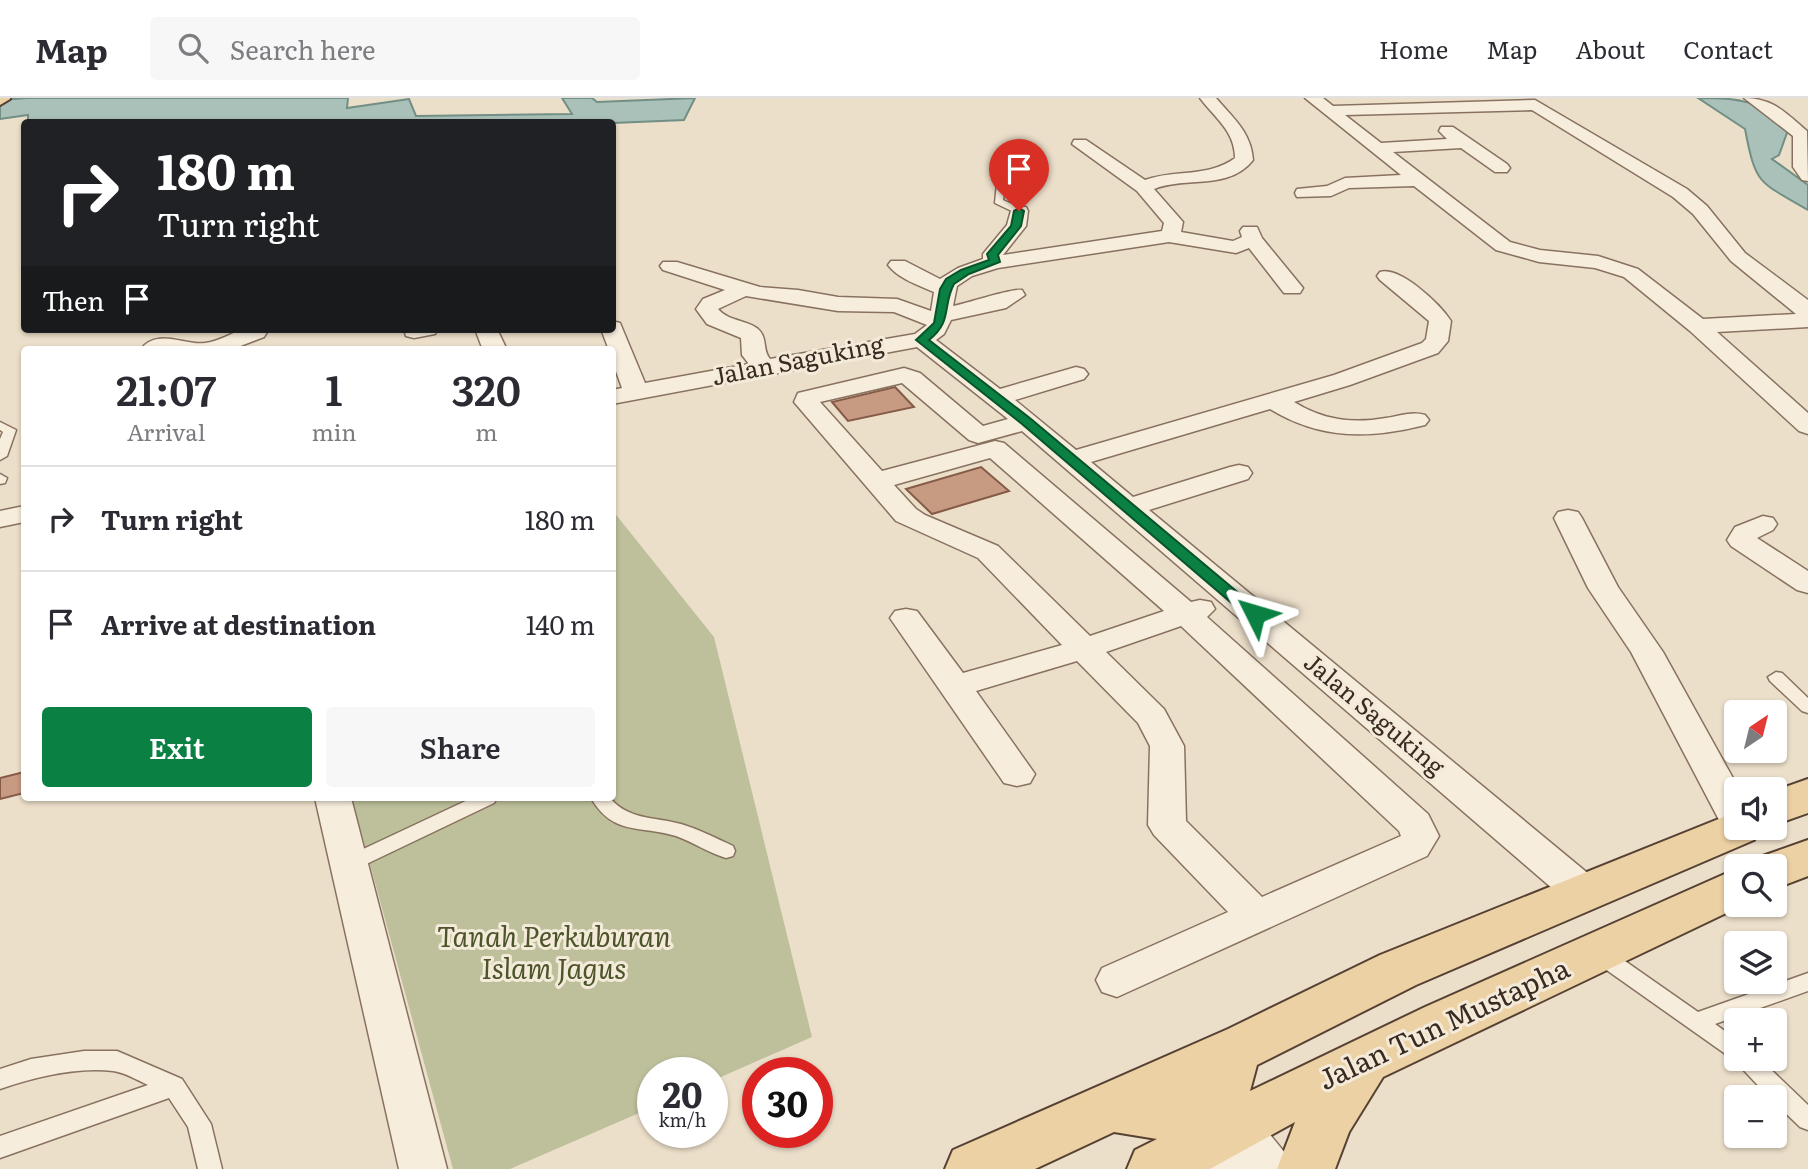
<!DOCTYPE html>
<meta charset="utf-8">
<style>
body{margin:0;font-family:Literata,serif;background:#f7f7f7;color:#2b2b33;height:100vh;display:flex;flex-direction:column;font-size:26px;white-space:nowrap}
*{box-sizing:border-box;margin:0}
p{font-size:23px;color:#7c7c81}
.icon{flex:none;width:38px;height:38px;fill:none;stroke:currentColor;stroke-width:2;stroke-linecap:round;stroke-linejoin:round}
.map{position:relative;flex:1;overflow:hidden}
.panel{position:absolute;left:21px;top:248px;width:595px;height:455px;display:flex;flex-direction:column;background:#fff;border-radius:7px;box-shadow:0 2px 5px #0004}
.panel>*{flex:none}
.hud{position:absolute;left:21px;top:21px;width:595px;height:214px;border-radius:7px;box-shadow:0 2px 5px #0004;background:#202124;color:#fff;overflow:hidden}
.needle{width:46px;rotate:35deg}
.fabs{position:absolute;left:1724px;top:602px;display:grid;gap:14px}
.fabs a{display:grid;place-items:center;width:63px;height:63px;border-radius:7px;background:#fff;box-shadow:0 2px 5px #0004;font-size:35px}
.speed{position:absolute;left:637px;top:959px;display:flex;gap:14px;font-size:35px;font-weight:700;text-align:center}
.speed>*{display:grid;place-content:center;width:91px;height:91px;border-radius:50%;background:#fff;box-shadow:0 2px 5px #0004;line-height:1}
.speed small{font-size:18px;font-weight:400}
.speed .limit{border:10px solid #d22;background:#fff;color:#111}
.pin{position:absolute;display:grid;place-items:center;width:60px;height:60px;color:#fff;margin:-72px -30px;border-radius:50% 50% 50% 0;rotate:-45deg;box-shadow:0 0 7px #0007}
.pin .icon{rotate:45deg}
.me{position:absolute;width:77px;margin:-38px;rotate:310deg;stroke-linejoin:round;filter:drop-shadow(0 0 5px #0008)}
.turn{display:flex;align-items:center;gap:24px;height:147px;padding:0 21px;font-size:32px}
.turn .icon{width:91px;height:91px;stroke-width:2.5}
.turn b{display:block;font-size:49px;line-height:60px}
.then{display:flex;align-items:center;height:66px;padding:0 21px;background:#0003;gap:14px;font-size:26px}
.eta{display:flex;justify-content:space-evenly;align-items:center;height:119px;text-align:center}
.eta b{font-size:42px;font-weight:600;line-height:49px}
.cta{display:flex;gap:14px;margin-top:auto;padding:14px 21px}
.cta a{flex:1;height:80px;border-radius:7px;background:#0b8043;color:#fff;font-size:28px;font-weight:600;line-height:80px;text-align:center}
.cta a+a{background:#f7f7f7;color:#2b2b33}
ul{padding:0;list-style:none}
li{display:flex;align-items:center;gap:21px;height:105px;padding:0 21px;border-top:2px solid #e1e1e2}
li div{flex:1}
li b{display:block;font-size:26px}
li em{font-style:normal}
header{display:flex;align-items:center;gap:42px;box-sizing:border-box;height:98px;padding:0 35px;background:#fff;border-bottom:2px solid #e1e1e2}
header strong{font-size:33px}
nav{display:flex;gap:38px;margin-inline-start:auto;font-size:24px}
.search{width:490px;height:63px;background:#f7f7f7;display:flex;align-items:center;gap:18px;box-sizing:border-box;padding:0 24px;border-radius:7px;color:#7c7c81;font-size:26px}
.map>svg:first-child{display:block}
.cemetery{fill:#bec09c}
.water{fill:#aac1b9;stroke:#718f85;stroke-width:2}
.building{fill:#c79a82;stroke:#855b47;stroke-width:2}
.lines{fill:none;stroke-linecap:round;stroke-linejoin:round}
.lane-casing{stroke:#88725f;stroke-width:3}
.street-casing{stroke:#88725f;stroke-width:3}
.primary-casing{stroke:#564133;stroke-width:4}
.lane{fill:#f7eddd;fill-rule:evenodd}
.street{fill:#f7eddd;fill-rule:evenodd}
.primary{fill:#ecd1a5;fill-rule:evenodd}
.route{fill:#0b8043;stroke:#07532c;stroke-width:2}
.labels{text-anchor:middle;stroke-width:6;stroke-linejoin:round;paint-order:stroke}
.street-label{font-size:24px;fill:#392b22;stroke:#f4ead9}
.near-park-label{font-size:28px;font-style:italic;fill:#4c542a;stroke:#f4ead9}
.near-street-label{font-size:28px;fill:#392b22;stroke:#f4ead9}
</style>
<header>
<strong>Map</strong>
<div class="search"><svg class="icon" aria-label="search" viewBox="0 0 24 24"><circle cx="10" cy="10" r="6"/><path d="M15 15l6 6"/></svg>Search here</div>
<nav><a>Home</a><a>Map</a><a>About</a><a>Contact</a></nav>
</header>
<div class="map">
<svg width="1808" height="1071" viewBox="0 0 1808 1071">
<rect width="100%" height="100%" fill="#ecdfca"/>
<path class="cemetery" d="M613 413 714 539 812 939 712 983V975H653V1009L510 1071H453L352 700H612Z"/>
<path class="water" d="M27 0H348L347 10 409 1 416 18 572 16 562 0H592L597 4 695 0 684 22 613 25 28 24V17L0 21V2Z
M1698 0C1738 0 1760 1 1788 32L1779 57 1772 61 1808 87V112C1759 83 1756 89 1745 31Z"/>
<path class="building" d="M895 289 914 309 848 323 832 304Z
M981 369 1009 393 932 416 906 391Z
M24 674V695L0 701V680Z"/>
<g class="lines">
<g class="lane-casing">
<path id="lane" d="M997 85 1005 87 1003 102 1022 111V115H1016L995 105Z
M0 324 16 332 7 358 0 362V341L3 334 0 332Z
M0 376 7 380 5 385 0 386Z
M1776 574 1782 575 1808 600V615L1802 613 1770 583 1768 579Z
M472 700H497L494 705 356 771 349 773 342 771 339 766 342 761Z
M591 700H610C630 724 659 718 687 728 702 733 718 741 733 748L735 753 733 758 726 760C709 755 693 744 676 738 640 727 613 738 591 700Z
M1598 847 1605 849 1698 914 1808 875V893L1715 926 1736 941V961H1760L1808 1007V1032L1800 1029 1774 1004V999H1769L1734 962 1591 861 1588 855 1591 849Z
M84 953H117L182 981 211 1026 222 1071H198L188 1029 169 1000 0 1060V1038L148 987C137 982 124 974 113 973 76 969 35 979 0 991V971L31 961Z"/>
</g>
<g class="street-casing">
<path id="street" d="M1200 0H1216C1233 20 1251 34 1253 62 1229 93 1186 78 1154 91L1183 124 1181 134 1233 143 1242 139 1240 133 1243 129H1257L1262 140 1303 190 1300 195H1284L1249 150 1236 155 1169 144 998 170 972 178 957 188 953 208C968 205 1012 190 1022 192L1025 197 1006 210 951 222 944 236 936 242 1000 291 1076 269 1084 271 1088 276 1084 281 1015 302 1076 352 1334 277 1422 245 1426 241 1429 223 1380 182 1377 178 1380 174C1400 168 1440 206 1451 223L1448 243 1438 255 1350 287 1294 304C1323 322 1352 326 1386 320 1399 318 1412 313 1425 317L1429 322 1425 327C1369 341 1321 342 1270 311L1091 364 1133 399 1230 369 1239 367 1248 369 1252 375 1248 381 1149 412 1596 782 1602 793 1596 804 1582 808 1568 804 1022 333 978 345 969 342 902 285 820 304 882 373 995 343 1004 345 1191 504 1200 502 1211 504 1215 511 1207 519 1428 716 1439 738 1427 758 1117 899 1102 894 1096 882 1102 870 1228 814 1154 737 1148 727 1150 648 1138 625 1077 563 976 593 1035 676 1030 685 1017 688 1004 685 890 520 895 513 906 511 917 513 963 575 1062 547 978 460 896 423 794 304 798 295 904 270 920 275 983 328 1008 321 917 249 612 306V292L622 290 612 262V252H609L601 231H612V223L620 225 645 285 749 266 742 257 741 240 707 226 696 211 703 201 725 192 663 172 660 168 663 164H677L760 189 798 192 838 199 897 201 931 213 934 194C918 187 899 181 888 167L891 163H905L940 181 958 170 983 161V156L1007 127 1012 109H1026L1028 113 1026 128 1003 157 1162 133 1164 125 1137 93 1072 46 1074 42H1086L1145 82C1175 71 1208 80 1235 60 1235 33 1215 20 1200 0ZM746 198 838 213 894 214 927 227 915 236 770 261C762 252 768 240 758 231 747 222 728 223 718 211ZM990 360 1164 513 1090 538 998 448 925 417 916 411 894 387ZM1181 528 1399 733 1401 738 1262 799 1186 723 1184 648 1164 611 1106 554Z
M1305 0H1323L1333 8 1535 2 1687 91 1707 108 1745 155 1808 202V229L1717 234 1808 315V336L1799 333 1690 233 1624 179 1595 170 1539 164 1496 152 1414 88 1349 90 1331 98 1297 99 1295 95 1297 91 1327 88 1345 80 1401 77ZM1532 12 1673 99 1693 116 1731 163 1796 216 1703 221 1638 171 1598 158 1540 152 1510 144 1393 54 1461 50 1495 74H1507L1510 70 1507 66 1453 29H1441L1439 33 1447 41 1381 45 1345 17Z
M1744 0C1773 0 1786 15 1807 33L1808 83 1802 82 1793 69V38Z
M243 231H265L267 234 264 239 230 252H140C157 229 185 248 205 245 217 244 232 235 243 231Z
M404 231H438L435 236 414 240 406 238Z
M475 231H497L507 252H483Z
M24 408V424L0 429V413Z
M1568 412 1578 414 1582 420 1618 489 1663 554 1739 691H1736V730H1748L1736 733 1723 729 1718 720 1631 554 1588 490 1554 420 1558 414Z
M1763 418 1773 420 1777 426 1773 432 1757 440 1808 473V495L1797 492 1731 448 1727 442 1735 429Z
M315 700H351L447 1071H399Z
M1234 1006 1250 1012 1285 1055 1292 1071H1200L1184 1042 1191 1027 1207 1021 1213 1023 1218 1012Z"/>
</g>
<g class="primary-casing">
<path id="primary" d="M0 0H10V1L0 7Z
M1808 681V715L1774 727V693Z
M1736 714V730H1761L1754 742 1416 887 1257 967 1250 993 1425 909 1736 771V807H1743L1383 979 1349 1034 1335 1071H1277L1295 1024 1210 1071H1127L1135 1052 1157 1041 1114 1034 1035 1071H945L953 1052 1228 931 1380 857Z
M1808 742V778L1774 791V768H1753L1757 760Z"/>
</g>
<use href="#lane" class="lane"/>
<use href="#street" class="street"/>
<use href="#primary" class="primary"/>
</g>
<path class="route" d="M1019 110 1024 113 1021 128 998 157 1000 164 969 176 954 186C942 208 953 223 929 242L1031 321 1260 513 1263 516 1260 520H1249L1022 326 916 242 934 225 940 191 946 181 961 172 989 162 987 156 1011 128 1014 113Z"/>
<g class="labels">
<g class="street-label">
<text transform="translate(798 263) rotate(-11)" y="8">Jalan Saguking</text>
<text transform="translate(1374 617) rotate(40)" y="8">Jalan Saguking</text>
</g>
<g class="near-park-label">
<text x="554" y="849">Tanah Perkuburan<tspan x="554" dy="32">Islam Jagus</tspan></text>
</g>
<g class="near-street-label">
<text transform="translate(1444 926) rotate(-25)" y="10">Jalan Tun Mustapha</text>
</g>
</g>
</svg>
<div class="fabs">
<a><svg class="needle" viewBox="-14 -14 28 28"><path d="M0-13l5 13h-10z" fill="#e53935"/><path d="M0 13l5-13h-10z" fill="#7c7c81"/></svg></a>
<a><svg class="icon" aria-label="sound" viewBox="0 0 24 24"><path d="M4 9h4l5-4v14l-5-4H4zM17 9q2 3 0 6"/></svg></a>
<a><svg class="icon" aria-label="search" viewBox="0 0 24 24"><circle cx="10" cy="10" r="6"/><path d="M15 15l6 6"/></svg></a>
<a><svg class="icon" aria-label="layers" viewBox="0 0 24 24"><path d="M12 4l9 5-9 5-9-5zM3 14l9 5 9-5"/></svg></a>
<a>+</a>
<a>−</a>
</div>
<div class="speed"><div>20<small>km/h</small></div><div class="limit">30</div></div>
<div class="pin" style="left:1019px;top:113px;background:#d93025"><svg class="icon" aria-label="arrive" viewBox="0 0 24 24"><path d="M6 21V4h12l-3 4 3 4H6"/></svg></div>
<svg class="me" style="left:1255px;top:516px" viewBox="-20 -20 40 40"><path d="M0-17L14 15 0 8-14 15z" fill="#0b8043" stroke="#fff" stroke-width="4"/></svg>
<div class="hud">
<div class="turn"><svg class="icon" aria-label="right" viewBox="0 0 24 24"><path d="M7 20v-9h11M14 6l5 5-5 5"/></svg><div><b>180 m</b>Turn right</div></div>
<div class="then">Then<svg class="icon" aria-label="arrive" viewBox="0 0 24 24"><path d="M6 21V4h12l-3 4 3 4H6"/></svg></div>
</div>
<section class="panel">
<div class="eta">
<div><b>21:07</b><p>Arrival</p></div>
<div><b>1</b><p>min</p></div>
<div><b>320</b><p>m</p></div>
</div>
<ul>
<li><svg class="icon" aria-label="right" viewBox="0 0 24 24"><path d="M7 20v-9h11M14 6l5 5-5 5"/></svg><div><b>Turn right</b></div><em>180 m</em></li>
<li><svg class="icon" aria-label="arrive" viewBox="0 0 24 24"><path d="M6 21V4h12l-3 4 3 4H6"/></svg><div><b>Arrive at destination</b></div><em>140 m</em></li>
</ul>
<div class="cta"><a>Exit</a><a>Share</a></div>
</section>
</div>
